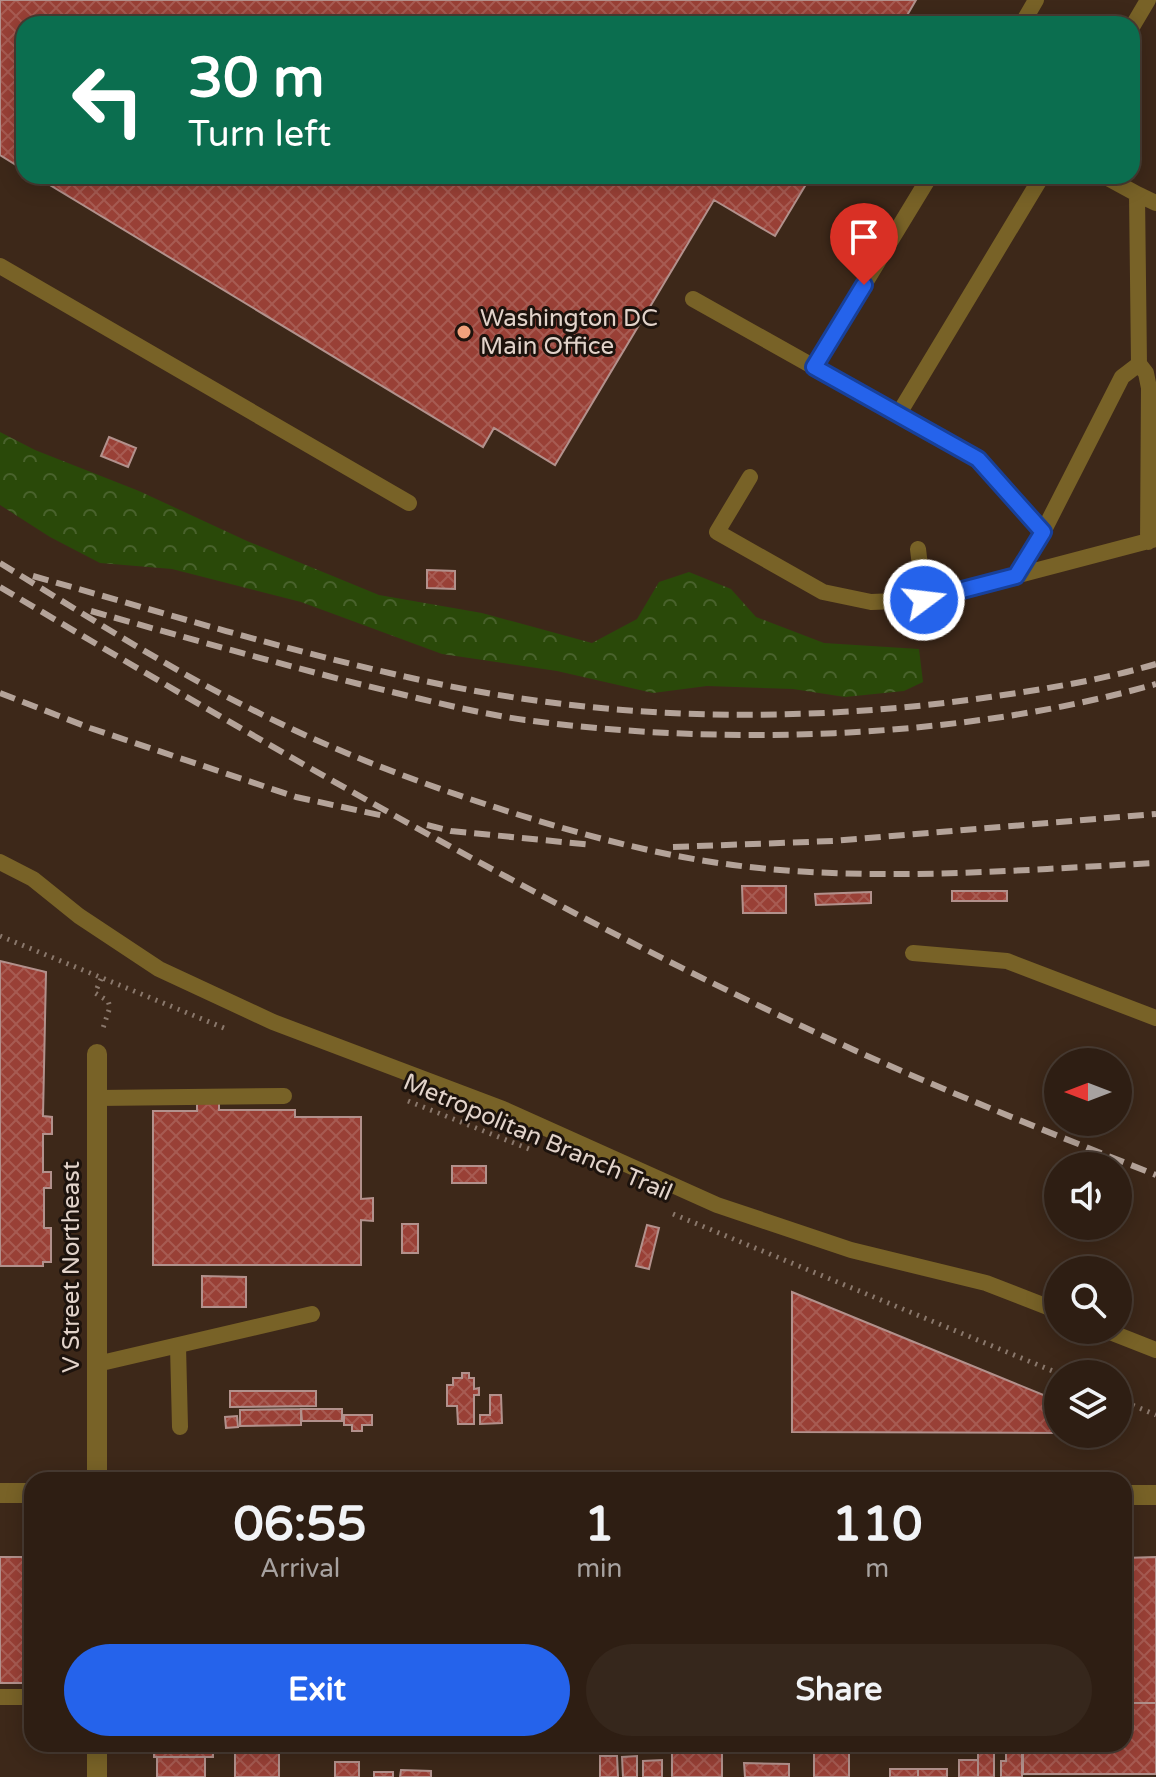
<!DOCTYPE html>
<style>
body{margin:0;font-family:"Varela Round",sans-serif;background:#36271c;color:#f1f3f6;height:100vh;display:flex;flex-direction:column;font-size:30px;white-space:nowrap}
*{box-sizing:border-box;margin:0}
p{font-size:26px;color:#a7a2a0}
.icon{flex:none;width:44px;height:44px;fill:none;stroke:currentColor;stroke-width:2;stroke-linecap:round;stroke-linejoin:round}
.map{position:relative;flex:1;overflow:hidden}
.side{position:absolute;left:24px;top:1472px;width:1108px;height:280px;display:flex;flex-direction:column;background:#2e1e13;border-radius:24px;box-shadow:0 4px 20px #0003,0 0 0 2px #493c33}
.side>*{flex:none}
.banner{position:absolute;left:16px;top:16px;width:1124px;height:168px;border-radius:24px;box-shadow:0 4px 20px #0003,0 0 0 2px #493c33;background:#0b6e4f;color:#fff;overflow:hidden}
.needle{width:52px;rotate:270deg}
.buttons{position:absolute;left:1044px;top:1048px;display:grid;gap:16px}
.buttons a{display:grid;place-items:center;width:88px;height:88px;border-radius:50%;background:#2e1e13;box-shadow:0 4px 20px #0003,0 0 0 2px #493c33;font-size:40px}
.pin{position:absolute;display:grid;place-items:center;width:68px;height:68px;color:#fff;margin:-82px -34px;border-radius:50% 50% 50% 0;rotate:-45deg;box-shadow:0 0 8px #0007}
.pin .icon{rotate:45deg}
.me{position:absolute;width:88px;margin:-44px;rotate:75deg;stroke-linejoin:round;filter:drop-shadow(0 0 6px #0008)}
.turn{display:flex;align-items:center;gap:28px;height:168px;padding:0 40px;font-size:36px}
.turn .icon{width:104px;height:104px;stroke-width:2.5}
.turn b{display:block;font-size:56px;line-height:68px}
.eta{display:flex;justify-content:space-evenly;align-items:center;height:136px;text-align:center}
.eta b{font-size:48px;font-weight:800;line-height:56px}
.button{display:flex;gap:16px;margin-top:auto;padding:16px 40px}
.button a{flex:1;height:92px;border-radius:48px;background:#2563eb;color:#fff;font-size:32px;font-weight:800;line-height:92px;text-align:center}
.button a+a{background:#36271c;color:#f1f3f6}
.map>svg:first-child{display:block}
.forest{fill:url(#forest-crowns)}
.building{fill:url(#building-cross-hatch);stroke:#b2918c;stroke-width:2}
.lines{fill:none;stroke-linecap:round;stroke-linejoin:round}
.path{stroke:#8a786c;stroke-width:5;stroke-dasharray:2 6;stroke-linecap:butt}
.lane{stroke:#786227;stroke-width:16}
.street{stroke:#786227;stroke-width:20}
.rail{stroke:#b4a399;stroke-width:6;stroke-dasharray:16 8;stroke-linecap:butt}
.route-casing{stroke:#184099;stroke-width:20}
.route{stroke:#2563eb;stroke-width:14}
.poi-dot{fill:#f1a17c;stroke:#1d130d;stroke-width:3}
.labels{text-anchor:middle;stroke-width:6;stroke-linejoin:round;paint-order:stroke}
.poi-label{font-size:24px;fill:#e2d3ca;stroke:#1d130d;text-anchor:start}
.street-label{font-size:24px;fill:#e2d3ca;stroke:#1d130d}
</style>
<div class="map">
<svg width="1156" height="1777" viewBox="0 0 1156 1777">
<defs>
<pattern id="forest-crowns" width="20" height="18" patternUnits="userSpaceOnUse" patternTransform="scale(2)"><rect width="20" height="18" fill="#2a4909"/><path d="M2 6a3 3 0 1 1 6 0M12 15a3 3 0 1 1 6 0" fill="none" stroke="#49622c"/></pattern>
<pattern id="building-cross-hatch" width="8" height="8" patternUnits="userSpaceOnUse" patternTransform="scale(2)"><rect width="8" height="8" fill="#994036"/><path d="M0 0l8 8M0 8l8-8" fill="none" stroke="#a75b52"/></pattern>
</defs>
<rect width="100%" height="100%" fill="#3d2819"/>
<path class="forest" d="M0 432 35 450 139 491 247 541 379 595 482 613 592 643 637 619 659 582 689 572 731 589 756 617 824 643 919 649 923 682 904 691 845 697 793 689 707 686 653 693 557 671 442 654 301 602 172 569 100 563 50 537 0 505Z"/>
<path class="building" d="M0 0H916L902 24H24V170L0 155Z
M35 176H811L775 236 714 200 555 465 494 428 483 447Z
M109 437 136 448 128 467 101 456Z
M427 570 455 571V589L427 588Z
M742 886H786V913H743Z
M952 891H1007V901H952Z
M871 892V903L816 905 815 894Z
M0 961 46 972 43 1116 52 1117V1134H43V1172H51V1188H44V1228H51V1262H43V1266H0Z
M197 1102H219V1110H295V1117H361V1199L373 1198V1221L361 1220V1265H153V1111H197Z
M452 1166H486V1183H452Z
M402 1224H418V1253H402Z
M647 1225 659 1228 649 1269 636 1266Z
M202 1276 246 1277V1307H202Z
M792 1292 1058 1401V1433L792 1432Z
M462 1373H469V1378H474V1389L479 1388V1395H474V1424H458L457 1406H447V1385H453V1378H462Z
M230 1391H316V1406L230 1407Z
M490 1395H501L502 1423 480 1424V1415H490Z
M301 1409V1425L240 1426V1410Z
M301 1409H342V1421H302Z
M344 1415H372V1425H362V1431H352V1425H344Z
M237 1416 238 1427 226 1428 225 1417Z
M0 1557H32V1683H0Z
M1156 1557V1703H1124V1558Z
M1124 1703H1156V1774H1023V1744H1124Z
M154 1744H213V1757H154Z
M235 1744H279V1777H235Z
M672 1744H722V1777H672Z
M814 1744H849V1777H814Z
M1006 1744H1022V1777H1001V1761H1006Z
M978 1750H994V1777H978Z
M600 1756H617L618 1777H600Z
M637 1756V1777H623L622 1757Z
M157 1757H205V1777H157Z
M662 1760V1777H643V1761Z
M959 1760H978V1777H959Z
M335 1762H359V1777H335Z
M744 1763 789 1764V1777H745Z
M890 1769H918V1777H890Z
M918 1769H947V1777H918Z
M401 1770 431 1771V1777H400Z
M374 1772H393V1777H374Z"/>
<g class="lines">
<path class="path" d="M0 936 224 1028
M101 979 95 993 108 1001 110 1007 102 1031
M408 1101 529 1149
M673 1214 1060 1374
M1118 1399 1156 1415"/>
<path class="lane" d="M1022 24 1036 0
M1132 27 1148 0
M1104 176 1137 194
M0 266 409 503
M693 299 978 459 1043 532
M814 367 930 176
M898 415 1042 176
M750 477 717 532 823 592 871 602 924 600 1156 539
M1148 542 1149 388 1146 373 1139 364 1137 194 1156 203
M918 549 924 600
M1016 576 1043 532 1122 377 1139 364
M0 862 33 879 79 916 159 969 273 1022 503 1109 717 1205 851 1250 986 1283 1058 1311
M913 953 1007 961 1156 1018
M97 1098 284 1096
M1105 1330 1156 1350
M178 1346 180 1427
M97 1364 312 1314
M0 1697H32"/>
<path class="street" d="M97 1054V1480
M0 1493H32
M1124 1495H1156
M97 1744V1777"/>
<path class="rail" d="M0 563C84 614 167 668 255 711 330 749 408 779 488 805 568 831 649 854 733 865 873 883 1015 870 1156 863
M33 576C157 611 281 649 407 677 598 721 796 725 990 697 1045 689 1102 680 1156 664
M0 587C258 740 518 892 789 1020 909 1077 1033 1126 1156 1175
M91 611C180 636 269 661 359 684 414 697 470 712 525 720 724 747 963 739 1156 684
M0 693 90 728 296 797 384 816
M427 825 451 831 593 845
M673 847 833 841 1156 814"/>
</g>
<g class="lines">
<g class="route-casing">
<path id="route" d="M864 285 814 367 978 459 1043 532 1016 576 924 600"/>
</g>
<use href="#route" class="route"/>
</g>
<circle class="poi-dot" cx="464" cy="332" r="8"/>
<g class="labels">
<g class="poi-label">
<text x="480" y="326">Washington DC<tspan x="480" dy="28">Main Office</tspan></text>
</g>
<g class="street-label">
<text transform="translate(538 1137) rotate(23)" y="8">Metropolitan Branch Trail</text>
<text transform="translate(71 1267) rotate(-90)" y="8">V Street Northeast</text>
</g>
</g>
</svg>
<div class="buttons">
<a><svg class="needle" viewBox="-14 -14 28 28"><path d="M0-13l5 13h-10z" fill="#e53935"/><path d="M0 13l5-13h-10z" fill="#a7a2a0"/></svg></a>
<a><svg class="icon" aria-label="sound" viewBox="0 0 24 24"><path d="M4 9h4l5-4v14l-5-4H4zM17 9q2 3 0 6"/></svg></a>
<a><svg class="icon" aria-label="search" viewBox="0 0 24 24"><circle cx="10" cy="10" r="6"/><path d="M15 15l6 6"/></svg></a>
<a><svg class="icon" aria-label="layers" viewBox="0 0 24 24"><path d="M12 4l9 5-9 5-9-5zM3 14l9 5 9-5"/></svg></a>
</div>
<div class="pin" style="left:864px;top:285px;background:#d93025"><svg class="icon" aria-label="arrive" viewBox="0 0 24 24"><path d="M6 21V4h12l-3 4 3 4H6"/></svg></div>
<svg class="me" style="left:924px;top:600px" viewBox="-20 -20 40 40"><circle r="17" fill="#2563eb" stroke="#fff" stroke-width="3"/><path d="M0-11L8 9 0 5-8 9z" fill="#fff"/></svg>
<div class="banner">
<div class="turn"><svg class="icon" aria-label="left" viewBox="0 0 24 24"><path d="M17 20v-9H6M10 6l-5 5 5 5"/></svg><div><b>30 m</b>Turn left</div></div>
</div>
<section class="side">
<div class="eta">
<div><b>06:55</b><p>Arrival</p></div>
<div><b>1</b><p>min</p></div>
<div><b>110</b><p>m</p></div>
</div>
<div class="button"><a>Exit</a><a>Share</a></div>
</section>
</div>
